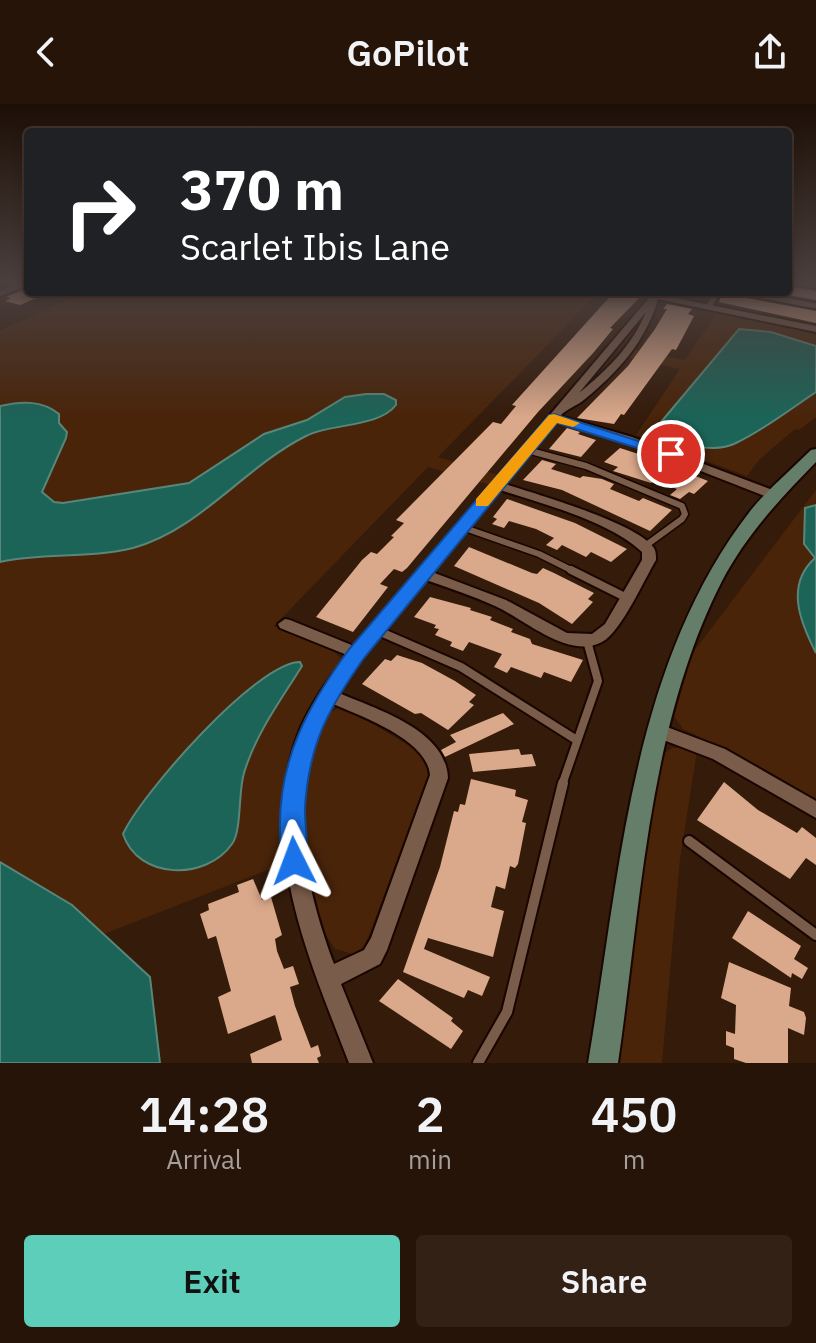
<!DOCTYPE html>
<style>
body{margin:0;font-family:"IBM Plex Sans",sans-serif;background:#332116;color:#f1f3f6;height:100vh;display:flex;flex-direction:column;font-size:30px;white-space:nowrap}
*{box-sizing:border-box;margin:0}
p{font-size:26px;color:#a49e9c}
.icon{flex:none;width:44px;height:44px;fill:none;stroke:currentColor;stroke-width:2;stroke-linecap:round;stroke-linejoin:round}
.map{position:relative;height:959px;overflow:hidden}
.panel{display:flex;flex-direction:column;background:#271408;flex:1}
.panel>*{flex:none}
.top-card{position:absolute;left:24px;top:24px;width:768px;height:168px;border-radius:8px;box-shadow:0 4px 12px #0003,0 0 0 2px #433329;background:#202124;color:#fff;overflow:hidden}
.pin{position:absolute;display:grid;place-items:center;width:68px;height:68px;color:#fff;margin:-34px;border:4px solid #fff;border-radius:50%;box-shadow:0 2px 8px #0007}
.me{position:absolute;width:88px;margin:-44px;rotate:357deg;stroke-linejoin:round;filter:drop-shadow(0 0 6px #0008)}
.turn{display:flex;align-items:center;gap:28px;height:168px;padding:0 24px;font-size:36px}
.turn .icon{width:104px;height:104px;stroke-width:2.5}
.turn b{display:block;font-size:56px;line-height:68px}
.eta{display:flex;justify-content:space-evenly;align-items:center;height:136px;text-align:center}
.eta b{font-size:48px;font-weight:600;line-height:56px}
.action{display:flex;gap:16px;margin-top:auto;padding:16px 24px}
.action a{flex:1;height:92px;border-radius:8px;background:#5cceba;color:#111;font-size:32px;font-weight:600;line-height:92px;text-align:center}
.action a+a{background:#332116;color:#f1f3f6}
header{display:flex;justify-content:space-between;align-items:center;height:104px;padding:0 24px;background:#271408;font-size:36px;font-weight:600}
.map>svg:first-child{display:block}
.green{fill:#492409}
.water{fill:#1c6458;stroke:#59867a;stroke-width:2}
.building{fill:#daa88a}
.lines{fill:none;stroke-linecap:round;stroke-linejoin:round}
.lane-far3-casing{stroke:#1a0500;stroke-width:8}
.lane-far2-casing{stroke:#1a0500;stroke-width:9}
.lane-far1-casing{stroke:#1a0500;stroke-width:12}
.lane-casing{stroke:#1a0500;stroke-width:14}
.street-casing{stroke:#1a0500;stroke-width:4}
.secondary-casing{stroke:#1a0500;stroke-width:4}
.lane-far3{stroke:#795c4a;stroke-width:5}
.lane-far2{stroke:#795c4a;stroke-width:6}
.lane-far1{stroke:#795c4a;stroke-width:8}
.lane{stroke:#795c4a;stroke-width:10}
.street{fill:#795c4a;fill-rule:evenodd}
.secondary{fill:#647e6a;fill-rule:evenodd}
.route{fill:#1a73e8;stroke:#114b97;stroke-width:2}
.slow{fill:#f59e0b}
</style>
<header><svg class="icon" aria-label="back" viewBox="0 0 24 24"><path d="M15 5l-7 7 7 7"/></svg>GoPilot<svg class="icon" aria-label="share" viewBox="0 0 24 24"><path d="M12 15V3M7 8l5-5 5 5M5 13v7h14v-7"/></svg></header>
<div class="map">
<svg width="816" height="959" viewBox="0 0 816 959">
<rect width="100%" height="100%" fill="#341b0a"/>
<path class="green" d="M85 188H599L438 353 498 371 490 381 428 363 274 522 334 547 341 555C335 566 326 575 319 586 287 641 278 697 283 760L104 830 72 801 0 758V226Z
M717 208 780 220 816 231V313L799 326 795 325 759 356 747 372 636 331 680 265 626 253 632 245 685 256Z
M816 386V696L750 657 683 625 674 612 691 551Z
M338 605 358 611 423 650 429 669 370 829 363 843 353 850 335 845C299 795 296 701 313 644 317 628 320 610 338 605Z
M682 643 697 647 680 755 662 959H617L639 769 662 651 672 644Z"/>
<path class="water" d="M739 225 771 228 816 242V288C790 305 764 326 736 339 714 350 675 341 659 325L661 318Z
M366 290H384L396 296V301C378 324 331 319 306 332 244 363 201 425 133 444 89 455 43 448 0 458V302C21 297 42 296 59 310V319L67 328 66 334 42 388 54 398 63 399 189 379 264 330 307 316 345 293Z
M816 401V549C800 518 785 481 815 454L804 440 805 404Z
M300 558 302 562C281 596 256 629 244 669 238 688 242 726 232 740 206 777 138 776 123 730 141 690 257 558 300 558Z
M0 758 72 801 150 873 160 959H0Z"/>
<path class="building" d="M788 182 816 187V196L772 188H788Z
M26 185 45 190 20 201 5 197 11 194 6 193Z
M614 188 642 191 610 224 613 225 594 248 538 308 407 464 402 468 394 465 380 480 388 483 353 528 316 513 362 456 371 448 377 450 394 433 391 432 404 419 396 416 407 405 493 318 501 320 516 302 512 301Z
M723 188H737L741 193 816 207V219L719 198Z
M667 200 692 205 688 210 694 212 676 246 672 245 624 311 621 310 614 320 577 314 628 262 655 225 667 205H663Z
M567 324 580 328 578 330 596 336 581 353 549 345Z
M620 344 672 361 669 364 691 373 693 371 708 377 694 390 689 388 680 395 670 391 677 385 654 376 651 379 613 367 618 363 604 358Z
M542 356 556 360 551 365 580 374 583 372 602 375 614 380 610 385 639 397 643 394 672 406 650 427 562 386 523 376Z
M507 395 575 419 627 445 611 458 591 448 586 453 562 441 557 446 546 441 554 434 536 425 509 417 504 424 492 420 497 415 493 413Z
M469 443 532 469 537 470 543 464 554 469 594 489 588 495 593 498 572 520 539 499 454 462Z
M430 493 471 504 470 506 492 513 490 516 513 525 511 528 530 535 532 540 583 556 571 578 544 568 541 574 511 563 507 569 494 563 502 550 469 538 463 547 450 542 452 538 435 531 439 525 434 524 436 521 414 513Z
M397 551 422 559 455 577 476 591 469 598 474 601 448 626 421 609 415 610 362 580 385 555 391 557Z
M503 609 514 620 445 653 441 646 456 638 450 631Z
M519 645 521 651 532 650 536 662 473 668 469 650Z
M471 675 516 686 515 692 528 696 522 718 526 719 518 760 515 764 510 762 505 785 496 782 491 803 504 807 493 853 428 834 424 845 490 873 482 892 468 886 464 894 403 868 440 763 454 707 458 708 460 700 465 701Z
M724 678 758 706 797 729 802 723 816 734V761L806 754 790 775 697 716Z
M253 775 262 796 271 793 282 831 275 835 277 847 284 865 293 862 299 880 290 883 295 902 311 944 318 941 321 952 317 954 319 959H252L250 950 282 936 275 911 228 930 218 893 231 887 216 832 208 835 200 810 209 806 208 800 239 788 237 781Z
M748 807 801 842 794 855 808 864 802 875 792 869 791 874 732 834Z
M729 858 791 884 789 902 804 908 806 914 804 931 788 924V959H746L734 955V944L726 941V927L735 930 736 901 721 894Z
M398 875 453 914 451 917 463 927 451 945 379 897Z"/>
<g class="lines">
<g class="lane-far3-casing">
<path id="lane-far3" d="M742 188 816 202
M708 203 718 188"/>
</g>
<g class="lane-far2-casing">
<path id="lane-far2" d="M527 346 586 362 682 402 685 410 682 415 645 442
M462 423 539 450 575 468"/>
</g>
<g class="lane-far1-casing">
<path id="lane-far1" d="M571 466 625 493
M376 526 461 563 575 635
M562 681 598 577 587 537"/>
</g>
<g class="lane-casing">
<path id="lane" d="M689 737 816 831
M478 959 507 908 563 679"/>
</g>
<g class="street-casing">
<path id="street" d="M19 179H28V181L0 192V187Z
M797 179 816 180V184L798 181Z
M654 188H662L660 191 816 222V228L658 195C646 237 618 268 585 295 577 302 566 305 560 312L632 333 778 388 780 391 778 394H770L624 337 556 318 505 380C536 390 637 419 654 444 656 448 656 451 656 456 644 476 621 528 602 538 568 556 524 515 495 502 473 492 449 484 426 476L362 553 337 588C375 605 446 625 448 674L387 846 380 860 341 880 373 959H349C309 854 254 735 301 623 313 596 330 574 347 551L280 524 278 520 285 515 290 516 354 542ZM646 208C632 242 607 266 579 289ZM500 386C543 400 609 417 642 448V456L605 520 592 530 567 529 506 496 432 468ZM331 599C360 612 427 635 430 671L371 834 364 846 334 860C303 777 283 680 331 599Z
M659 620 725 645 816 697V714L713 655 653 632 651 627 653 622Z"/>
</g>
<g class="secondary-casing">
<path id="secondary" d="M816 345V358C780 395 746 431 722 477 648 621 641 801 618 959H588C620 773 630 561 751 406 768 385 791 366 811 346Z"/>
</g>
<use href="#lane-far3" class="lane-far3"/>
<use href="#lane-far2" class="lane-far2"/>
<use href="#lane-far1" class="lane-far1"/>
<use href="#lane" class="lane"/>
<use href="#street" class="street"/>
<use href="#secondary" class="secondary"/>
</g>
<linearGradient id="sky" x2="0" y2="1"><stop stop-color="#1d0f06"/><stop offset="0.57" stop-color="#4a3f3e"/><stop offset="1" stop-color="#4a3f3e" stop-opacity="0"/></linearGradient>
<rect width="816" height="314" fill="url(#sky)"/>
<path class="route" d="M554 310 679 350 671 354 666 353 557 319 364 554C328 605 309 640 305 703 304 722 311 747 303 765L294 768 285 765C279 753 281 741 280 728 278 656 308 601 350 544L549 311Z"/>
<path class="slow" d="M554 310 580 319 573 323 557 319 488 402H476V395L549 311Z"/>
</svg>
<div class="pin" style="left:671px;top:350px;background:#d93025"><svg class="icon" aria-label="arrive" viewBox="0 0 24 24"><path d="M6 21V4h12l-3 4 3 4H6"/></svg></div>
<svg class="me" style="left:294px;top:757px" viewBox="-20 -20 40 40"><path d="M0-17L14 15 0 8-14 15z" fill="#1a73e8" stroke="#fff" stroke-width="4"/></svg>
<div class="top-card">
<div class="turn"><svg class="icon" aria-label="right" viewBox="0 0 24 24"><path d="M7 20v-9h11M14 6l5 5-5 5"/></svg><div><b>370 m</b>Scarlet Ibis Lane</div></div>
</div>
</div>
<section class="panel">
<div class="eta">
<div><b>14:28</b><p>Arrival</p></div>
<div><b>2</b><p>min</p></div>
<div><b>450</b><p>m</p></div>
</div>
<div class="action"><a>Exit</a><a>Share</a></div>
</section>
